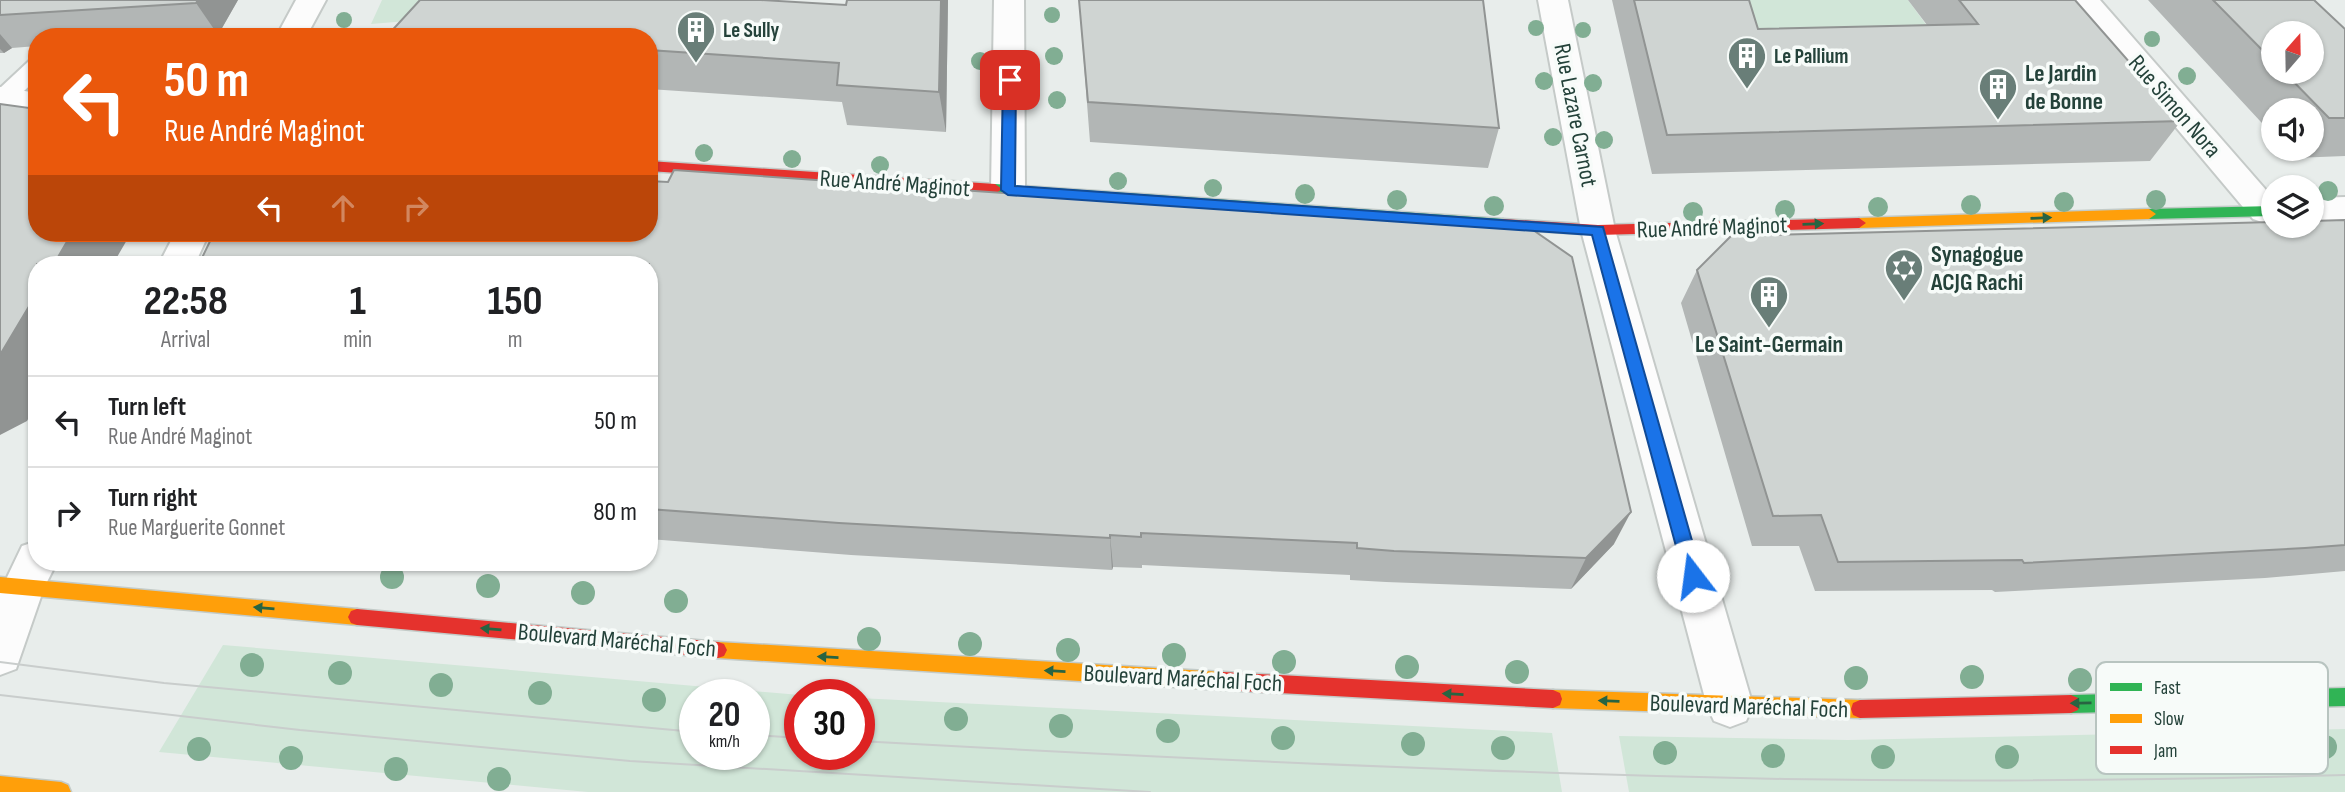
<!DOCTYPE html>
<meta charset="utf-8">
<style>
body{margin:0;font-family:"Sofia Sans Condensed",sans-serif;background:#f6f6f6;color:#202124;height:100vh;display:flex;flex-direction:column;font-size:26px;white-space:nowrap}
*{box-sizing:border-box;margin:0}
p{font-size:23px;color:#757577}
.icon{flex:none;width:38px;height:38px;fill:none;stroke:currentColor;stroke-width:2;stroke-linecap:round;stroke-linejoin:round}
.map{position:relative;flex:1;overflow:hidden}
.sheet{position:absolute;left:28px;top:256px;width:630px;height:315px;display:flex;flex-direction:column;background:#fff;border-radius:28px;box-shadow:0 2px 5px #0004}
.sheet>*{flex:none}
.hud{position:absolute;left:28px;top:28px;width:630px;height:214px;border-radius:28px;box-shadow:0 2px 5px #0004;background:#ea580c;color:#fff;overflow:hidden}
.needle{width:46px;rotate:20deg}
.controls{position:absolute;left:2261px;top:21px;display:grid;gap:14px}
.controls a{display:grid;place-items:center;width:63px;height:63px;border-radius:50%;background:#fff;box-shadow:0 2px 5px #0004;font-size:35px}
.speed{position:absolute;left:679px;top:679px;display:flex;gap:14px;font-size:35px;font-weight:700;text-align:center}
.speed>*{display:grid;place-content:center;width:91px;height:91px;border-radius:50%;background:#fff;box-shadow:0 2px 5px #0004;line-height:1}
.speed small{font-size:18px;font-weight:400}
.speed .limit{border:10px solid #d22;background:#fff;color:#111}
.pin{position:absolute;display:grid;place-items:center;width:60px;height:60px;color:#fff;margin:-30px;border-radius:14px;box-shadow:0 4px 10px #0006}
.me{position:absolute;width:77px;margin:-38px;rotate:345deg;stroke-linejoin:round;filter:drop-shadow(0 0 5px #0008)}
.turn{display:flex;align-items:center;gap:24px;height:147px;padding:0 21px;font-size:32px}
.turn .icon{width:91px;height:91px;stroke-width:2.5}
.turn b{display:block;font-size:49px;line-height:60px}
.lanes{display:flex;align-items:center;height:66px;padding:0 21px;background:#0003;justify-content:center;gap:35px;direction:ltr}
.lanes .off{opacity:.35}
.eta{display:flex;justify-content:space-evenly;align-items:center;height:119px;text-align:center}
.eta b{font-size:42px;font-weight:700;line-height:49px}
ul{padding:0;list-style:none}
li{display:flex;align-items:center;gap:21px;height:91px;padding:0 21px;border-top:2px solid #e0e0e0}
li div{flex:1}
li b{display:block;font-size:26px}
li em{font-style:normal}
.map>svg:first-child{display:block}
.green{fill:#d1e6d8;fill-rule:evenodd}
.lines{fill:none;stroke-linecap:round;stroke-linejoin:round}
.lane-casing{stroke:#c5cac8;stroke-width:4}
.street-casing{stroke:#c5cac8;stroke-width:4}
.fast-casing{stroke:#c3cbc8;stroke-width:3}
.slow-casing{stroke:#c3cbc8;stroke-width:3}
.jam-casing{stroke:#c3cbc8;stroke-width:3}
.lane{fill:#fcfcfc;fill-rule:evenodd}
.street{fill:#fcfcfc;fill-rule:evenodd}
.fast{fill:#30b455;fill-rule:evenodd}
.slow{fill:#ff9f0a;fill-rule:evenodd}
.jam{fill:#e5322d;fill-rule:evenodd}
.tram{stroke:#c9cdcc;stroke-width:2}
.tree{fill:#81ae93}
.wall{fill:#b2b6b5;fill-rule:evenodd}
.shaded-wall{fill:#919493}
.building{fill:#cfd4d2;stroke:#919493;stroke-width:2}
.oneway{fill:#286442}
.route{fill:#1a73e8;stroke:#114b97;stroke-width:2}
.labels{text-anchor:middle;stroke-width:7;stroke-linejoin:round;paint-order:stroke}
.far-poi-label{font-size:21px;font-weight:bold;fill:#24423a;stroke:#f7fbf9;text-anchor:start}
.poi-label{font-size:24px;font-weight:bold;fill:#24423a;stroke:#f7fbf9;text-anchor:start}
.street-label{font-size:24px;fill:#24423a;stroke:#f7fbf9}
.key{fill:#f7fbf9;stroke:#b8c4c0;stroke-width:2}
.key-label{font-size:19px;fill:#24423a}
</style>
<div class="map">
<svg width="2345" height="792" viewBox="0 0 2345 792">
<rect width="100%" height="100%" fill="#e8edeb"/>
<path class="green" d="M382 0H436L419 20 371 24Z
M1721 0H1908L1955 64 1741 68Z
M223 645 800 695V754H859V698L1552 733 1562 792H588L159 752ZM695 695H754V754H695Z
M2345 729V792H1629L1619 736 1848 740Z"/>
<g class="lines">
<g class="lane-casing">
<path id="lane" d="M37 59V79L12 102 0 103V88L29 61Z"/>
</g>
<g class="street-casing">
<path id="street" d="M296 0H326L306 37H276Z
M994 0H1024L1025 190 1020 198 1008 202 996 198 991 190Z
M1538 0H1568L1615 230 1753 706 1746 721 1730 727 1714 721 1707 706 1581 230Z
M2069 0H2100L2273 198V221L2265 223 2253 219Z
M0 87 37 93V113L0 107Z
M2345 197V221L2312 222V198Z
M175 233H209L195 264H159Z
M37 541V562H57L44 588 16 669 0 675V592L22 546Z"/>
</g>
<g class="fast-casing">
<path id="fast" d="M995 184 1503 219 1510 224 1503 229 995 194 988 189Z
M2273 206V216L2149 219 2142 214 2149 209Z
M2345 688V706L2071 713 2064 710 2062 704 2064 698 2071 695Z"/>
</g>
<g class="slow-casing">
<path id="slow" d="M2149 209 2156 214 2149 219 1859 228 1852 223 1859 218Z
M0 577 357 609 363 611 366 617 363 623 357 625 0 593Z
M718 642 1223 672 1230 675 1232 681 1230 687 1223 690 718 658 712 656 709 650 712 644Z
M1553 690 1860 700 1867 703 1869 709 1867 715 1860 718 1553 708 1546 705 1544 699 1546 693Z
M0 776 61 782 68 785 71 792H0Z"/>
</g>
<g class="jam-casing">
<path id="jam" d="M649 161 995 184 1002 189 995 194 649 171Z
M1859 218 1866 223 1859 228 1598 235 1503 229 1496 224 1503 219 1598 225Z
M357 609 718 642 724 644 727 650 724 656 718 658 357 625 351 623 348 617 351 611Z
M1223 672 1553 690 1560 693 1562 699 1560 705 1553 708 1223 690 1216 687 1214 681 1216 675Z
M2071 695 2078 698 2080 704 2078 710 2071 713 1860 718 1853 715 1851 709 1853 703 1860 700Z"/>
</g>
<use href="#lane" class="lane"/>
<use href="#street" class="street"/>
<use href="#fast" class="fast"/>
<use href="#slow" class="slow"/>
<use href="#jam" class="jam"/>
<path class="tram" d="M0 662 164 683 695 732
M0 695 300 730 630 761 1150 792
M754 735 800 738
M859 741C1167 758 1476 773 1785 779 1972 782 2158 780 2345 775"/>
</g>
<g class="tree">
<circle cx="1052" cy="15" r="8"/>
<circle cx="344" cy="20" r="8"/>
<circle cx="1536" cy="28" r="8"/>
<circle cx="1583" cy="30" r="8"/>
<circle cx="2152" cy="39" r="8"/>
<circle cx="1054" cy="56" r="9"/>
<circle cx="980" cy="61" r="9"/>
<circle cx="2187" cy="76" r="9"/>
<circle cx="1544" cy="81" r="9"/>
<circle cx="1593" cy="83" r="9"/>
<circle cx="1057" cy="100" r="9"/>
<circle cx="1553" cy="137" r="9"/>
<circle cx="1604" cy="140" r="9"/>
<circle cx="704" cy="153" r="9"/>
<circle cx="792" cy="159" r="9"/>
<circle cx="880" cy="165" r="9"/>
<circle cx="1118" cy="181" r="9"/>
<circle cx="1213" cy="188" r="9"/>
<circle cx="2328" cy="191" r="10"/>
<circle cx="1305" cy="194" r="10"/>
<circle cx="1397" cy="200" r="10"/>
<circle cx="2156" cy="200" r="10"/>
<circle cx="2064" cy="202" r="10"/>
<circle cx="1971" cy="205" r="10"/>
<circle cx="1494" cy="206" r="10"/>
<circle cx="1878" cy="207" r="10"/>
<circle cx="1785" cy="210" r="10"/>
<circle cx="1693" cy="212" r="10"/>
<circle cx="392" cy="577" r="12"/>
<circle cx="488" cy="586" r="12"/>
<circle cx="583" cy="593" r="12"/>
<circle cx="676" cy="601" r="12"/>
<circle cx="869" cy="639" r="12"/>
<circle cx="970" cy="644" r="12"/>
<circle cx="1068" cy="650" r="12"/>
<circle cx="1174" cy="655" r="12"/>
<circle cx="1284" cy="662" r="12"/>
<circle cx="252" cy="665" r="12"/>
<circle cx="1407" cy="667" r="12"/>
<circle cx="1517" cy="672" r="12"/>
<circle cx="340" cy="673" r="12"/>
<circle cx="2285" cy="673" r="12"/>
<circle cx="1972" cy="677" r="12"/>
<circle cx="1856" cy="678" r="12"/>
<circle cx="2080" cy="680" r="12"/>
<circle cx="441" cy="685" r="12"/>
<circle cx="540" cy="693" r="12"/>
<circle cx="654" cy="700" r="12"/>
<circle cx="956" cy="719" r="12"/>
<circle cx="1061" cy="726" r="12"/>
<circle cx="1168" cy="731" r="12"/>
<circle cx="1283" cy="738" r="12"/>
<circle cx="1413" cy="744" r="12"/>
<circle cx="2325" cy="747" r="12"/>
<circle cx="1503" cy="748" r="12"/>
<circle cx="199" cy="749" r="12"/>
<circle cx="1665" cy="753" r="12"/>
<circle cx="2108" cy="753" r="12"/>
<circle cx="1773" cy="756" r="12"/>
<circle cx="1883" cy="757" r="12"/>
<circle cx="2007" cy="757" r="12"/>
<circle cx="291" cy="758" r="12"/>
<circle cx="396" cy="769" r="12"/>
<circle cx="499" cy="779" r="12"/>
</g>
<path class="wall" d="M0 0H238L218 35 188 37H37V46L12 48 4 53H0Z
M948 0 946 132 847 125 842 102 649 89V37L846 5Z
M1079 0H1483L1499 128 1488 168 1090 142Z
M1612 0H1749L1758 29 1927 25 1908 0H2075L2181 121 2150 161 1652 174Z
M2148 0H2314L2345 29V156L2294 158 2286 149H2312V110H2273V135ZM2273 33 2312 72H2273Z
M2345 220V571L2265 578 1995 592 1992 590 1815 591 1799 546H1752L1681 303 1697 270Z
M649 264 1614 544 1571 589 1386 582 1350 580V575L1142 565V568L1113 567 1112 570 851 555 649 539Z"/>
<path class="shaded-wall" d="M198 0H238L218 35 196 3Z
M941 0H948L946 132 939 92Z
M0 34 12 48 4 53 0 49Z
M72 233H131L113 264H54Z
M37 293V403L27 421 0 435V355Z
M1631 512 1614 544 1571 589 1586 558Z
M1110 535 1113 567 1112 570 1110 538Z"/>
<path class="building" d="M0 0H198L196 3 0 15Z
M420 0H761L846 5 847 0H941L939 92 837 85 839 63 649 50V37H386Z
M1079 0H1483L1499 128 1088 102Z
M1634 0H1749L1758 29 1978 24 1959 0H2075L2181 121 1667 135Z
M2213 0H2314L2345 29V118H2329L2284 72H2312V33H2273V61Z
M0 104 37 109V233H72L54 264H37V293L0 355Z
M674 170 1533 230 1572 257 1631 512 1586 558 1394 551 1357 548V543L1141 533V537L1110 535V538L839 523 649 509V264H199L214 233H649V181L668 182Z
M2345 220V545L2305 548 2024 563 2022 560 1838 562 1821 515 1773 516 1697 270 1731 236 2273 222V226H2312V221Z"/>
<defs><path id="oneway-solid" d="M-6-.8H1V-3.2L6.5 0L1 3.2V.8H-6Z" transform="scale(1.75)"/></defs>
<g class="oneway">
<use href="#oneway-solid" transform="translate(2041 218) rotate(-2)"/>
<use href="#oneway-solid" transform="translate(1813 224) rotate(-2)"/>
<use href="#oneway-solid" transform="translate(264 608) rotate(-175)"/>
<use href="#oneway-solid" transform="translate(491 629) rotate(-175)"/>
<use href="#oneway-solid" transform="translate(828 657) rotate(-177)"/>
<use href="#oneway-solid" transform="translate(1055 671) rotate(-177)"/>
<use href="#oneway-solid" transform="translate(1453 694) rotate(-177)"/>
<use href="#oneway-solid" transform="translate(1609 701) rotate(-178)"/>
<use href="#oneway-solid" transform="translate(2081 703) rotate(179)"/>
</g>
<path class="route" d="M1010 76 1016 80 1015 186 1603 227 1702 576 1699 582 1693 584 1687 582 1684 576 1592 235 1008 195 1001 190 1003 80Z"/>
<defs>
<g id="building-pin" transform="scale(2.0125)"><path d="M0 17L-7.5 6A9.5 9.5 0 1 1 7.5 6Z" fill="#697e78" stroke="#f7fbf9"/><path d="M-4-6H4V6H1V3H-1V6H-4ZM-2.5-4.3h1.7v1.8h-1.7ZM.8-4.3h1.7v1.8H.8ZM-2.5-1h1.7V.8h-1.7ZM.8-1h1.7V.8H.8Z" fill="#fff"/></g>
<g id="synagogue-pin" transform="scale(2.0125)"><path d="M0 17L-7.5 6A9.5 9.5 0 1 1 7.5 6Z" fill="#697e78" stroke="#f7fbf9"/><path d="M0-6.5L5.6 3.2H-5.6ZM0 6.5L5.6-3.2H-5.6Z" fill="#fff"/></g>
</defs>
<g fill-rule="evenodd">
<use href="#building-pin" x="696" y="30"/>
<use href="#building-pin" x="1747" y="56"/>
<use href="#building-pin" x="1998" y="87"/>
<use href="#synagogue-pin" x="1904" y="268"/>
<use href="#building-pin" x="1769" y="295"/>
</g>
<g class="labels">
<g class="far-poi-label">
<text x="723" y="37">Le Sully</text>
<text x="1774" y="63">Le Pallium</text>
</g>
<g class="poi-label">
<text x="2025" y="81">Le Jardin<tspan x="2025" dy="28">de Bonne</tspan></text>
<text x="1931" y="262">Synagogue<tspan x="1931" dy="28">ACJG Rachi</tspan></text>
<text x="1769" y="352" text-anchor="middle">Le Saint-Germain</text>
</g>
<g class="street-label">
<text transform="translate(2175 106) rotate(49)" y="8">Rue Simon Nora</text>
<text transform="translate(1576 115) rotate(79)" y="8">Rue Lazare Carnot</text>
<text transform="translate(895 183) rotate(4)" y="8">Rue André Maginot</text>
<text transform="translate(1712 227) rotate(-2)" y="8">Rue André Maginot</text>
<text transform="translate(617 640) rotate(5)" y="8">Boulevard Maréchal Foch</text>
<text transform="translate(1183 678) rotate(3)" y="8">Boulevard Maréchal Foch</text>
<text transform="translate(1749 706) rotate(2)" y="8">Boulevard Maréchal Foch</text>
</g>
</g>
<rect x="2096" y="662" width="232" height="112" rx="10" class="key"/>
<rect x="2110" y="683" width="32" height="8" fill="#30b455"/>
<rect x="2110" y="714" width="32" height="9" fill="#ff9f0a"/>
<rect x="2110" y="746" width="32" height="8" fill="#e5322d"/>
<g class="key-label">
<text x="2154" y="694">Fast</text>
<text x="2154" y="725">Slow</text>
<text x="2154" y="757">Jam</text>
</g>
</svg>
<div class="controls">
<a><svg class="needle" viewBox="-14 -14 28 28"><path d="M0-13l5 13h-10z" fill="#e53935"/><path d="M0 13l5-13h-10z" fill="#757577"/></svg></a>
<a><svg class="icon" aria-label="sound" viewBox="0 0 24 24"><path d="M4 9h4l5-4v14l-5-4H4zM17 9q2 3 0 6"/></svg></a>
<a><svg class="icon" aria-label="layers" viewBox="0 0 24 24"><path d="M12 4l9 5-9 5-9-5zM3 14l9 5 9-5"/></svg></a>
</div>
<div class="speed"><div>20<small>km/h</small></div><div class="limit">30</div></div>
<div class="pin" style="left:1010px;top:80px;background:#d93025"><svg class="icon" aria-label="arrive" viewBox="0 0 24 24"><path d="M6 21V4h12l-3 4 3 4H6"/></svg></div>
<svg class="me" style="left:1693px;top:576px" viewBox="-20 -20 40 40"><circle r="19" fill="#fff"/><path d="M0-13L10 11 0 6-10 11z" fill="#1a73e8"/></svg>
<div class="hud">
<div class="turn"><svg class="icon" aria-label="left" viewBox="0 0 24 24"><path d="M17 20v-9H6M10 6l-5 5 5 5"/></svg><div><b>50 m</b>Rue André Maginot</div></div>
<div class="lanes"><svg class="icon" aria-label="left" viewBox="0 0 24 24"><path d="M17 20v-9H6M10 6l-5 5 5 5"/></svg><svg class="icon off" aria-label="ahead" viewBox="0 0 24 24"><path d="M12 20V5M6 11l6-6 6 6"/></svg><svg class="icon off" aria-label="right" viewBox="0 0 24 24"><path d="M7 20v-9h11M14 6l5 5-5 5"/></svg></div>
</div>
<section class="sheet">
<div class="eta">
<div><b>22:58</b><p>Arrival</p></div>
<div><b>1</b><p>min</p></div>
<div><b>150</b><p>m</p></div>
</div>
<ul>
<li><svg class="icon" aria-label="left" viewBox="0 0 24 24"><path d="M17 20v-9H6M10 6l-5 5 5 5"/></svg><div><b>Turn left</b><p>Rue André Maginot</p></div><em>50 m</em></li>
<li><svg class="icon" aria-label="right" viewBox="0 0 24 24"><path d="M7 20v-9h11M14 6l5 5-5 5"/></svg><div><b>Turn right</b><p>Rue Marguerite Gonnet</p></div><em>80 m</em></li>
</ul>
</section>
</div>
